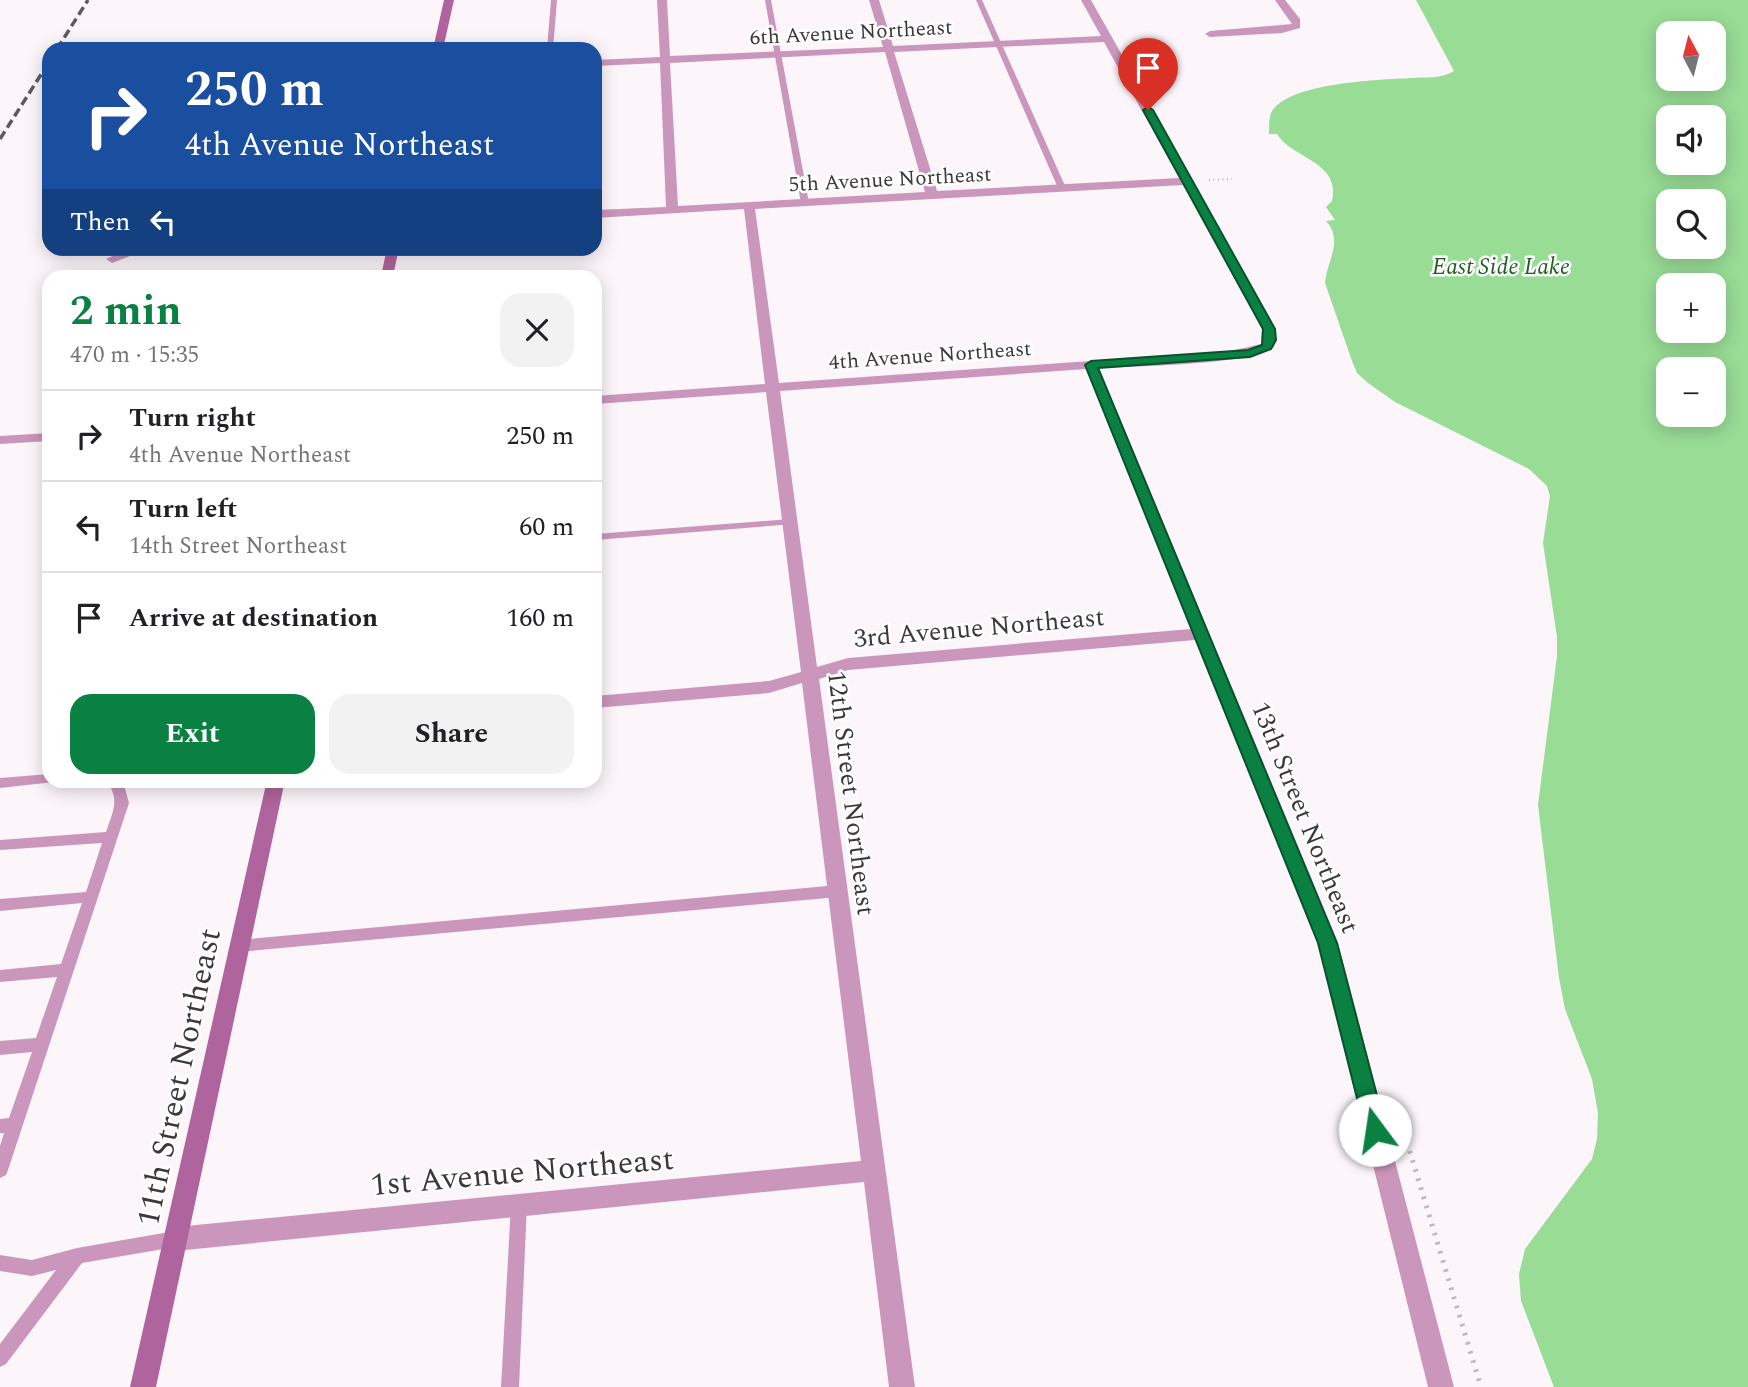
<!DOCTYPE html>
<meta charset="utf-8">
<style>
body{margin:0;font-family:Spectral,serif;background:#f2f2f2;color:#202124;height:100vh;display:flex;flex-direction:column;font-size:26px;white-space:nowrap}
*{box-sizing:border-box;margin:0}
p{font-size:23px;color:#757577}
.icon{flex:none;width:38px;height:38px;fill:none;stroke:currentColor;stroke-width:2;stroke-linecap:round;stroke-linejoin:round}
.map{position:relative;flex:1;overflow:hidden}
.side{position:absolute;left:42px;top:270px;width:560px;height:518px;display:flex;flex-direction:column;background:#fff;border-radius:21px;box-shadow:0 4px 18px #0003}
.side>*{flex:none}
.guide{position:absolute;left:42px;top:42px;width:560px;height:214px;border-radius:21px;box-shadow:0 4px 18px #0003;background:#1a4fa0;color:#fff;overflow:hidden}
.needle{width:46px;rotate:353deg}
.tools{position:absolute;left:1656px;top:21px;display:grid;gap:14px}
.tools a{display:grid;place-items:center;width:70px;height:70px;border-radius:14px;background:#fff;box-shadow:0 4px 18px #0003;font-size:35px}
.pin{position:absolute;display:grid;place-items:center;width:60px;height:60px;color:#fff;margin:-72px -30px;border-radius:50% 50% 50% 0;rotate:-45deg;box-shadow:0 0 7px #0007}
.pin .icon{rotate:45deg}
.me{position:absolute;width:77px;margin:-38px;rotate:346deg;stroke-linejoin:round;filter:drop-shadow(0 0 5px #0008)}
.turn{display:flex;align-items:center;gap:24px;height:147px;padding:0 28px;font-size:32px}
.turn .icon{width:91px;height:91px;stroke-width:2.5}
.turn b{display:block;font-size:49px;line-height:60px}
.then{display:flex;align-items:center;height:66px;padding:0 28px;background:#0003;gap:14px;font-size:26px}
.round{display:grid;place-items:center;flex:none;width:74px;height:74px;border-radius:21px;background:#f2f2f2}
.headline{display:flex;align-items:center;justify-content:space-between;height:119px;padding:0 28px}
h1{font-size:42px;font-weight:700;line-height:52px;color:#0b8043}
.action{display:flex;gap:14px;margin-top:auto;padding:14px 28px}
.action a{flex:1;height:80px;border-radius:21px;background:#0b8043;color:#fff;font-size:28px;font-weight:700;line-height:80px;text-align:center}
.action a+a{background:#f2f2f2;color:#202124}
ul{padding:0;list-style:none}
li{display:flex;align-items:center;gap:21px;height:91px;padding:0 28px;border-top:2px solid #e0e0e0}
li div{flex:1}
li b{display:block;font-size:26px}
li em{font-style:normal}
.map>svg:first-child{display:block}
.water{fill:#98dc96;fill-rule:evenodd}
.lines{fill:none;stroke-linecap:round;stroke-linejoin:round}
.path-far1{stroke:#beb8bc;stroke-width:2.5;stroke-dasharray:1 3.5;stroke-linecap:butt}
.path{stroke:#beb8bc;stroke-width:5;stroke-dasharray:2.5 7;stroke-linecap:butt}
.lane{fill:#ca96bb;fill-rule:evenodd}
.street{fill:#ca96bb;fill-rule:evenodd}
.secondary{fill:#b0649d;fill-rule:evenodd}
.rail{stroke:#5d5a5c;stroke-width:3.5;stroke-dasharray:9 4.5;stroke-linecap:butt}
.route{fill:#0b8043;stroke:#07532c;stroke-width:2}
.labels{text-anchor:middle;stroke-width:5;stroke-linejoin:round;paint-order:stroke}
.far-street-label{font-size:21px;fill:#3c393b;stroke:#fff}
.far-water-label{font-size:23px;font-style:italic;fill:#1c601f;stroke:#fff}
.street-label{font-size:26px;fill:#3c393b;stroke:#fff}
.near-street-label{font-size:32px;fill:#3c393b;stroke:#fff}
</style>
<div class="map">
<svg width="1748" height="1387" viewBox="0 0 1748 1387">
<rect width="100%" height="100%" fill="#fcf5fa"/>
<path class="water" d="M1416 0H1748V1387H1554L1521 1301 1519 1274 1525 1249 1592 1159 1597 1139 1598 1113 1592 1079 1565 1009 1559 978 1538 805 1557 656V637L1543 543 1550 496 1547 486 1529 469 1395 402 1368 383 1357 373 1352 361 1325 283C1327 260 1344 241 1326 221L1335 220 1326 207 1332 201C1341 161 1292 159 1277 134H1269C1269 128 1269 118 1271 113 1287 82 1380 80 1411 78 1425 77 1442 79 1454 71ZM1668 33H1713V79H1668ZM1668 117H1713V163H1668ZM1668 201H1713V247H1668ZM1668 285H1713V331H1668ZM1668 369H1713V415H1668Z"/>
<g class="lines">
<path class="path-far1" d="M1209 180 1232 179"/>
<path class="path" d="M1407 1142 1481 1387"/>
<path class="lane" d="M551 0H557L553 49H547Z
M765 0H771L809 203 805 205 801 203Z
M976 0H982L1066 188 1065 190 1058 188Z
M790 519 794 520 795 522 794 524 595 540V534Z
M49 774V780H55L54 782 0 788V778Z
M105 780 123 781 129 803 8 1170 6 1175 0 1178V1146L4 1133H0V1119L9 1118 32 1052 0 1055V1041L36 1038 57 977 0 982V970L61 964 82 903 0 911V899L86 892 102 843 0 850V840L106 832C113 811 121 798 105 780Z
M838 885 843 887 845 891 843 895 838 897 239 952 234 950 232 946 234 942 239 940Z
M519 1196 525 1198 527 1204 519 1387H501L511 1204 513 1198Z
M175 1231 181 1233 183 1239 181 1245 175 1247 82 1263 6 1364 0 1367V1344L56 1270 32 1276 0 1271V1255L32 1260 77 1248Z"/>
<path class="street" d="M657 0H667L670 56 883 47 869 0H879L893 46 1101 36 1081 0H1091L1276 329 1274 347C1252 365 1133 366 1099 368L1338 943 1454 1387H1428L1318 943 1195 640 848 670 819 679 915 1387H889L864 1182 175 1251 167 1247 163 1239 167 1231 175 1227 861 1161 802 683 769 693 595 708V696L769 681 801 672 766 392 595 404V396L765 384 744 209 595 218V210L666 207 660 63 595 66V60L660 57ZM1104 42 1179 178 937 191 894 52ZM885 52 925 192 678 206 670 63ZM1183 185 1262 329 1261 344 1231 351 779 383 755 209ZM1086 369 1191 629 848 658 817 667 780 391Z
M1275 0H1285L1300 19V28L1282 33 1210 37 1205 34 1210 31 1292 24Z
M131 248H151L112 263 106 259Z
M49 433V441L0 444V436Z"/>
<path class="secondary" d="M444 0H454L443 49H433Z
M387 248H399L393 276H381Z
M267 780H285L156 1387H130Z"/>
<path class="rail" d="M57 49 88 0
M0 139 49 62"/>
</g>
<path class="route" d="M1148 107 1153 110 1275 329 1276 340 1271 349 1250 357 1098 368 1337 943 1386 1130 1383 1137 1375 1139 1368 1137 1365 1130 1318 943 1085 365 1091 361 1248 350 1262 345 1263 329 1143 110Z"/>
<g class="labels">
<g class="far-street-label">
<text transform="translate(851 32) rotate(-3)" y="7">6th Avenue Northeast</text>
<text transform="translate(890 179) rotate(-3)" y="7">5th Avenue Northeast</text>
<text transform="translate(930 355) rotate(-4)" y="7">4th Avenue Northeast</text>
</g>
<g class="far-water-label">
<text x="1501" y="274">East Side Lake</text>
</g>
<g class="street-label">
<text transform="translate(979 627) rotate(-5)" y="9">3rd Avenue Northeast</text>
<text transform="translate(852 793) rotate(83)" y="9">12th Street Northeast</text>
<text transform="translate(1306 817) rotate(68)" y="9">13th Street Northeast</text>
</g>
<g class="near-street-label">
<text transform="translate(178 1077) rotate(-78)" y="11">11th Street Northeast</text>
<text transform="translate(522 1171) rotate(-5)" y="11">1st Avenue Northeast</text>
</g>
</g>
</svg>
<div class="tools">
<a><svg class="needle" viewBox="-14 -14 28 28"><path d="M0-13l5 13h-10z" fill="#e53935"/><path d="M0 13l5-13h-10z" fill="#757577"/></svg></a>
<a><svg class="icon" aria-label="sound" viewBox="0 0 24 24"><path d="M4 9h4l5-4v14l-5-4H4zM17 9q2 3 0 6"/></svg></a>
<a><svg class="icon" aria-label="search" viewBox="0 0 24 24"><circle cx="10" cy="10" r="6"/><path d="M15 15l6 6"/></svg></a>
<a>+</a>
<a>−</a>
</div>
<div class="pin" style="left:1148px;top:110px;background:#d93025"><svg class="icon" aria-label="arrive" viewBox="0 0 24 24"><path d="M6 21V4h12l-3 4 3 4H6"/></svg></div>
<svg class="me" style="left:1375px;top:1130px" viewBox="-20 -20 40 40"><circle r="19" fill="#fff"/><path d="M0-13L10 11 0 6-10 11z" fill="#0b8043"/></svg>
<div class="guide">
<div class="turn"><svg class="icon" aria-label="right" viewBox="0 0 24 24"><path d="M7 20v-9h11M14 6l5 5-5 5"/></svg><div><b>250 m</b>4th Avenue Northeast</div></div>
<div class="then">Then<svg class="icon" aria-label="left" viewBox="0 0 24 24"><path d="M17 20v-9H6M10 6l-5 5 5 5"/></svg></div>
</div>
<section class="side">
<div class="headline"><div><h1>2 min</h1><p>470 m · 15:35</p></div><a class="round"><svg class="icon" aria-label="close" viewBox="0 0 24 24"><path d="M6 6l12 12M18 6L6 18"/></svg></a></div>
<ul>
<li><svg class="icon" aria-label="right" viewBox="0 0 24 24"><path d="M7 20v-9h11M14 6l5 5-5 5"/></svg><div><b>Turn right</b><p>4th Avenue Northeast</p></div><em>250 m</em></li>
<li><svg class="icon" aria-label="left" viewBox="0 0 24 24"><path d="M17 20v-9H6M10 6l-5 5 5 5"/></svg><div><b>Turn left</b><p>14th Street Northeast</p></div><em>60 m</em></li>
<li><svg class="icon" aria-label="arrive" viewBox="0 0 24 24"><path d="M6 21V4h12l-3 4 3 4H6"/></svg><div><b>Arrive at destination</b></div><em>160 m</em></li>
</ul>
<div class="action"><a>Exit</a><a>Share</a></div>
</section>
</div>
